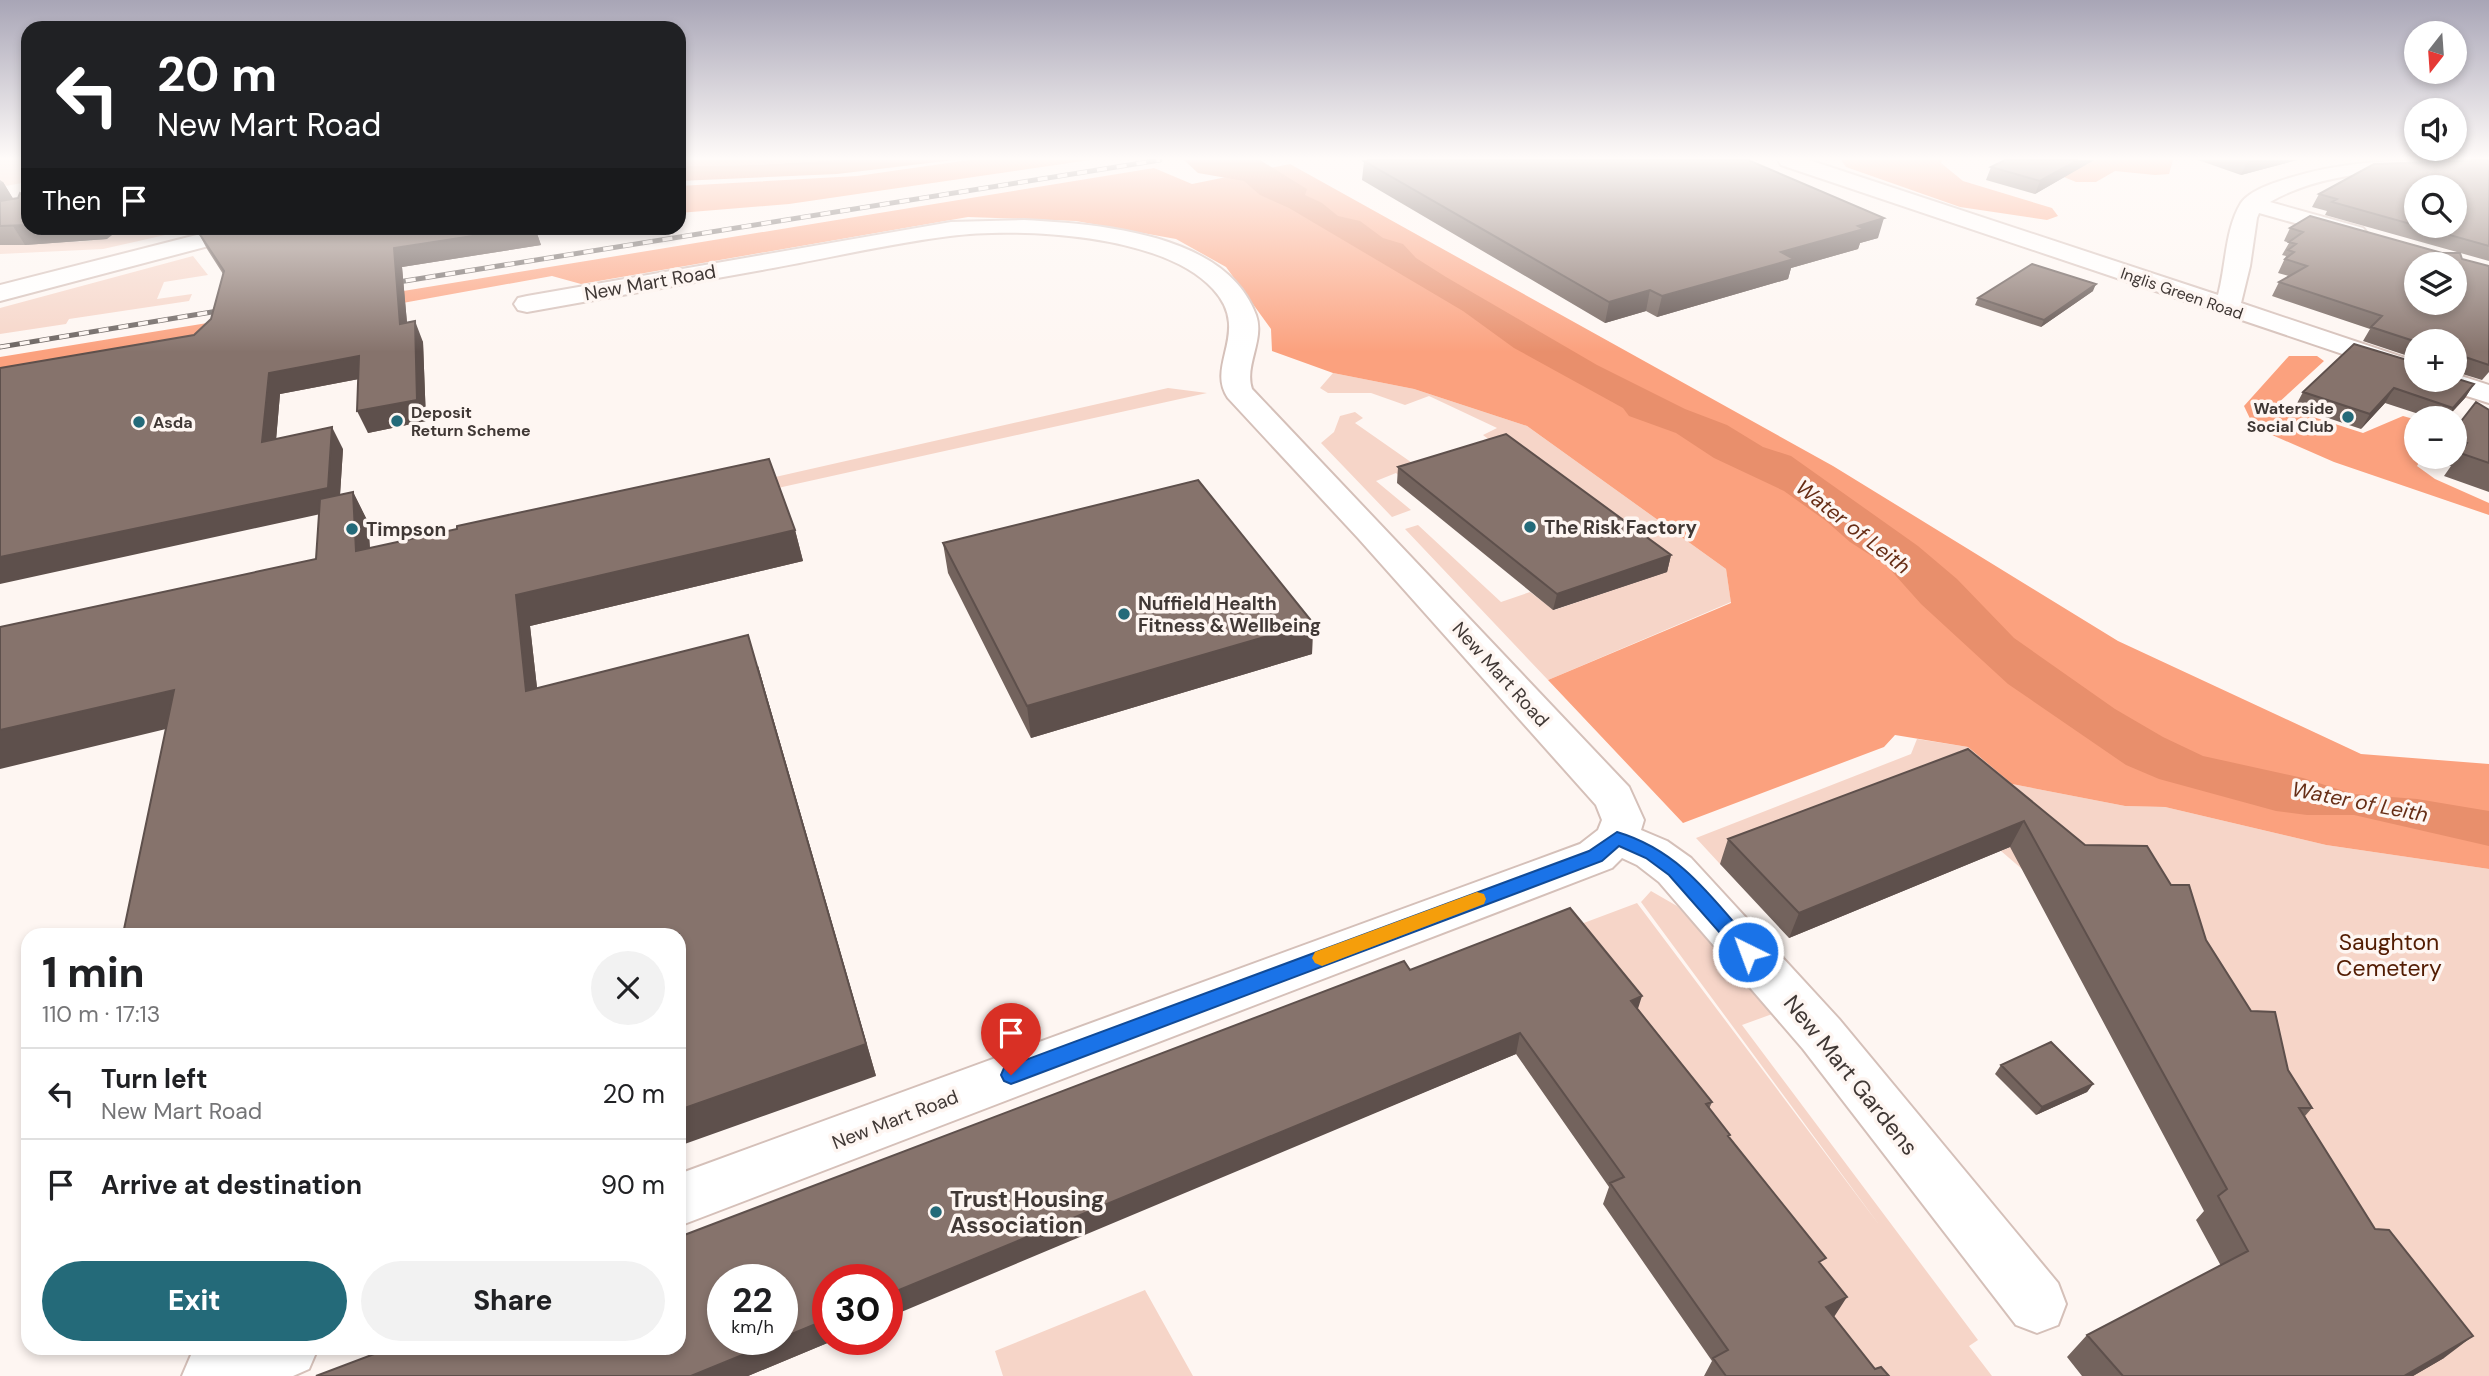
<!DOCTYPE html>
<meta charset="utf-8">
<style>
body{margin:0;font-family:"DM Sans",sans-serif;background:#f2f2f2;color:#202124;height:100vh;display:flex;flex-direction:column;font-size:26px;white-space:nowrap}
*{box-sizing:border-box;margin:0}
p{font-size:23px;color:#757577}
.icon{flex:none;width:38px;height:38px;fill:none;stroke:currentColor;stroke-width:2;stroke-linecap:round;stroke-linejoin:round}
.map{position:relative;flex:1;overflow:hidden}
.drawer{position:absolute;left:21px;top:928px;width:665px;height:427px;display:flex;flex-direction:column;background:#fff;border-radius:21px;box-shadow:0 4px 10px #0003}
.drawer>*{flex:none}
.hud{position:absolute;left:21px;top:21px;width:665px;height:214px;border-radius:21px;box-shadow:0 4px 10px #0003;background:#202124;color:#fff;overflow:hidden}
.needle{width:46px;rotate:197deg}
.fabs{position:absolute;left:2404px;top:21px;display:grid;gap:14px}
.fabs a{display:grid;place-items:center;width:63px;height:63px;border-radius:50%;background:#fff;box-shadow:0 4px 10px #0003;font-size:35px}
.speed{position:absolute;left:707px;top:1264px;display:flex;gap:14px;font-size:35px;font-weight:700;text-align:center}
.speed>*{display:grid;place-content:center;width:91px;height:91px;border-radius:50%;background:#fff;box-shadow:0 4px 10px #0003;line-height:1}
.speed small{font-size:18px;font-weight:400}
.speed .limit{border:10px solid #d22;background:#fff;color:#111}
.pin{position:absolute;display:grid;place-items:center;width:60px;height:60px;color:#fff;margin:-72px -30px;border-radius:50% 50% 50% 0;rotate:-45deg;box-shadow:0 0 7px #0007}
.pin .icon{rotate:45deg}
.me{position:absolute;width:77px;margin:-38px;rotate:318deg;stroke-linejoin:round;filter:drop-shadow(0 0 5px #0008)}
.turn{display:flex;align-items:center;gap:24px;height:147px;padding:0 21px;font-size:32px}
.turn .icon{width:91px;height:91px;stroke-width:2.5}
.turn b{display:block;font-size:49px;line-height:60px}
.then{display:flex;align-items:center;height:66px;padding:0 21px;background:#0003;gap:14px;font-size:26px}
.round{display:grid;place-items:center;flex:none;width:74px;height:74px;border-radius:37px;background:#f2f2f2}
.overview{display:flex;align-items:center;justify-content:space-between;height:119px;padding:0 21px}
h1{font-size:42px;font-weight:800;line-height:52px}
.action{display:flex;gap:14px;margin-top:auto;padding:14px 21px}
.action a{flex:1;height:80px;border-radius:42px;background:#246a79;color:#fff;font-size:28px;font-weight:800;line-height:80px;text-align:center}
.action a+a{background:#f2f2f2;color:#202124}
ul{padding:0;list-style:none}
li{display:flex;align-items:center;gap:21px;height:91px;padding:0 21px;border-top:2px solid #e0e0e0}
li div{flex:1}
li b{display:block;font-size:26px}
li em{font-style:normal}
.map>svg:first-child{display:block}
.green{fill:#f6d5c8}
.forest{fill:#fba17e}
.water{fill:#e88f6c}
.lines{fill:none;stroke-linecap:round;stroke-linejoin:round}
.minor-casing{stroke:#d5c0b9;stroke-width:4}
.major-casing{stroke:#d5c0b9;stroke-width:4}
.minor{fill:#fff;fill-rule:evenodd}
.major{fill:#fff;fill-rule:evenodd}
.rail-casing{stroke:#6c6461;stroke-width:5}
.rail{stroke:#fef6f2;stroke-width:3.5;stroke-dasharray:10;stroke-linecap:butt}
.wall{fill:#73635d}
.shaded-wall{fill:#5e504c}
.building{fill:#86736c;stroke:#5e504c;stroke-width:2;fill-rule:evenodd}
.route{fill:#1a73e8;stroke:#114b97;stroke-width:2}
.slow{fill:#f59e0b}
.poi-dot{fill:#246a79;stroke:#fef6f2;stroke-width:2.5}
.labels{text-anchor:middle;stroke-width:7;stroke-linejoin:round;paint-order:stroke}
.far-street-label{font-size:16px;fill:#403835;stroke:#fef6f2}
.far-poi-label{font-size:16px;font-weight:bold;fill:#403835;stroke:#fef6f2;text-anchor:start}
.street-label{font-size:19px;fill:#403835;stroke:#fef6f2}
.poi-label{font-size:19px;font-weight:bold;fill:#403835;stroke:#fef6f2;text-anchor:start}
.water-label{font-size:21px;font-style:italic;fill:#672e16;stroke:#fef6f2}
.near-park-label{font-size:23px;fill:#521c02;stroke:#fef6f2}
.near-street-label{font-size:23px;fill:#403835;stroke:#fef6f2}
.near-poi-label{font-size:23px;font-weight:bold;fill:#403835;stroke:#fef6f2;text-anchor:start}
</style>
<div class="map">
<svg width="2489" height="1376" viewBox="0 0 2489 1376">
<rect width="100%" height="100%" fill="#fef6f2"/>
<path class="green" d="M0 160H28V188L24 189 22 183 0 187Z
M107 228H154L168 232 183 231 103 249 0 254V244L90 241Z
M193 256 208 275 164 282 157 299 192 294 189 301 69 319 66 324 0 334V308Z
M1333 373 1414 389 1527 426 1726 569 1731 602 1548 680 1405 529 1418 525 1501 602 1530 592 1554 610 1666 572 1483 435 1497 428 1429 396 1405 405 1371 393H1328L1320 388Z
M1168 388 1207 393 470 556 0 653Z
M1355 412 1363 418 1355 423 1428 474 1405 481 1396 473 1376 481 1411 510 1392 517 1321 443 1334 432 1340 416Z
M1917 739 1968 747 2012 784 2125 806 2165 807 2326 845 2489 869V1376H2413L2131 871 2022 869 2001 851 2031 838 1720 864 1696 838 1911 754Z
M1651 891 1677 906 1775 1013 1742 1025 1978 1340 1969 1346 1992 1376H1852L1565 930 1637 903 1880 1226 1641 902Z
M1145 1290 1193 1376H1003L995 1351Z"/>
<path class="forest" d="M679 160H835L755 165 679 166Z
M969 160H1090L789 204 679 213V186L857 176Z
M1841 160H1942L1941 163 1963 181 2052 208 2058 216 2047 220 1960 207 1846 167Z
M2023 160H2173L2169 174 2155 175 2115 171 2096 182H2076Z
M1290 164 1833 466 2118 641 2361 754 2489 764V869L2326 845 2165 807 2125 806 2012 784 1968 747 1895 735 1884 747 1683 823 1548 680 1731 603 1726 569 1527 426 1414 389 1333 373 1272 351 1271 329 1226 267 1176 239 1076 221 968 217 581 284 552 276 210 338 0 390V357L1154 168 1192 184Z
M2289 356H2317L2324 361 2276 405 2363 433 2403 416 2417 420V457H2422L2417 466 2435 479 2489 503V515L2334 462 2254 427 2244 406Z"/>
<path class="water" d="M835 160H954L837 174 679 181V166L755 165Z
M1184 160H1260L1307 189 1305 195 1322 203 1338 216 1360 221 1383 238 1403 244 1416 258 1446 277 1597 365 1685 409 1727 425 1763 447 1791 456 1918 546 1957 579 2014 638 2115 709 2163 737 2203 756 2303 778 2353 794 2417 799 2489 811V846L2354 815H2307L2276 811 2159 779 2126 765 2008 684 1921 604 1887 566 1850 542 1826 521 1784 491 1714 458 1676 433 1629 416 1623 408 1514 348 1463 311 1289 208 1260 195 1244 181 1198 173Z"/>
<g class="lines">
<g class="minor-casing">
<path id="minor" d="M1778 160H1809L2218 295C2226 266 2225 229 2241 203 2249 192 2265 186 2277 182 2347 157 2416 160 2489 160V170C2417 171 2334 165 2270 202L2363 228 2367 233 2363 238 2355 240 2259 213 2257 218 2250 266 2241 303 2417 362V379L1781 165Z
M1024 220C1098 224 1226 233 1256 315 1265 340 1244 365 1252 389L1629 787 1644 820 1641 830 1667 841 1691 858 1839 1019 2058 1283 2066 1304 2058 1325 2037 1333 2016 1325 1803 1049 1659 882 1637 865 1622 858 1612 868 679 1226V1174L1580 844 1598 830 1602 820 1596 805 1358 538 1228 398C1205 365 1252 331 1213 289 1163 234 1020 227 950 236 887 244 824 259 762 270 684 284 605 298 527 312L518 310 514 304 518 298 527 296 951 222Z
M2455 374 2489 385V403L2435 386 2431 380H2455Z
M208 1348H318L309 1369 293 1376H182L191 1355Z"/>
</g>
<g class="major-casing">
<path id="major" d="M224 228H262L258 233 0 301V285Z"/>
</g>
<use href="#minor" class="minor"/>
<use href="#major" class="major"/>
<g class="rail-casing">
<path id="rail" d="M386 284 1160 160
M0 347 230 309"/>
</g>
<use href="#rail" class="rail"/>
</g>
<path class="wall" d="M2094 160 2035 194 1986 180 1991 167Z
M2198 160H2297L2241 175Z
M2489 160V261L2325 215 2327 211 2312 207 2319 194Z
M1364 161 1878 238 1860 243 1858 249 1791 268 1788 279 1657 317 1646 311 1605 323 1362 180Z
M0 180 3 182 13 199 18 198 28 228 107 239 25 245H0Z
M192 228H535L541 245 402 267 407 323 423 342 426 421 368 433 359 379 280 394 276 439 343 449 340 495 353 492 368 522 370 548 795 530 803 561 530 626 537 688 758 666 876 1076 316 559 319 515 194 335 211 319 223 274 207 249 198 232 196 233Z
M2290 228 2462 259 2489 266V372L2482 380 2456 372 2455 373V341H2417V359L2363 341 2370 329 2272 296 2279 282 2289 276 2278 273 2286 256 2282 255 2289 243 2284 241Z
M2093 291 2041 327 1975 305 1978 298Z
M2417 380 2474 384 2465 398 2447 418H2431L2385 403 2361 429 2295 407 2303 392Z
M2489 410V492L2444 476 2451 466 2434 459 2436 457H2455V429Z
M1398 467 1671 555 1667 572 1553 610 1397 483Z
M943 543 1313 623 1312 654 1031 738 948 573Z
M1968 749 2085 845 2206 940 2312 1108 2305 1116 2444 1358 2413 1376H2082L2067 1357 2087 1335 2221 1266 2196 1220 2204 1211 2010 847 1789 938 1720 864 1728 839Z
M1410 970 1638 1009 1712 1102 1709 1109 1822 1265 1834 1317 1875 1369 1889 1376H1704L1712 1361 1603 1204 1609 1187 1516 1054 828 1339H837L748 1376H316Z
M2001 1065 2093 1084 2087 1092 2036 1115 1995 1074Z"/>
<path class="shaded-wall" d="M2078 160H2094L2035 194 2040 181Z
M2255 160H2297L2241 175 2247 162Z
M3 182 14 200 0 204V183Z
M1884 218 1878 238 1860 243 1858 249 1791 268 1788 279 1657 317 1662 296 1781 252 1858 226Z
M28 225V228H121L107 239 25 245 13 226Z
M157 228H172L158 230Z
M193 228H216L196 233Z
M524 228H535L541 245 402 267 409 345 400 324 394 248Z
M2096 284 2093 291 2041 327 2044 320Z
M1650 290 1646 311 1605 323 1609 302Z
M415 321 423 342 426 421 368 433 357 411Z
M359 356 369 377 280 394 274 464 262 442 269 373Z
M2474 384 2465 398 2446 418 2453 408Z
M2394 388 2385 403 2361 429 2370 414Z
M332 427 343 449 339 510 0 584V557Z
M353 492 368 522 372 581 356 551Z
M795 530 803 561 530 626 541 723 526 691 516 595Z
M1671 555 1667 572 1553 610 1557 594Z
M1313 623 1312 654 1031 738 1027 706Z
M758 666 876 1076 679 1146V1110Z
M174 690 195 722 0 769V730Z
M2024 821 2010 847 1789 938 1799 913Z
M1642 996 1635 1018 1631 1001Z
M1520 1033 1516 1054 887 1318V1295Z
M2093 1084 2087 1092 2036 1115 2042 1107Z
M1847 1297 1834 1317 1826 1307Z
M828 1319V1339H837L748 1376H691Z
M2473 1336 2444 1358 2413 1376H2404Z"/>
<path class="building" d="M22 160H28V173Z
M1370 160H1748L1884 218 1858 226 1864 229 1781 252 1794 259 1662 296 1650 290 1609 302 1364 161Z
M2005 160H2078L2040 181 1991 167Z
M2489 160V246L2332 202 2337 199 2319 194 2374 164ZM2417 187H2455V226H2417Z
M20 193 28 199V225L0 226V201L18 198Z
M2310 216 2442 253H2460L2462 259 2489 266V365L2465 357 2461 363H2455V341H2417V342L2371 327 2382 316 2279 282 2307 266 2285 259 2294 252 2288 250 2296 244 2289 242 2303 232 2290 228ZM2417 264H2455V303H2417Z
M207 228H524L394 248 400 324 415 321 417 400 357 411 359 356 269 373 262 442 332 427 328 488 0 557V368L194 335 211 319 224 271 197 230Z
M2032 264 2096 284 2044 320 1978 298Z
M2354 344 2417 363V380H2455V378L2474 384 2453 408 2394 388 2370 414 2303 392Z
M2476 402 2489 410V463L2460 453 2467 443 2455 439V429Z
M1506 434 1671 555 1557 594 1398 467Z
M769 459 795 530 516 595 526 691 748 635 866 1044 679 1110V934H123L174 690 0 730V627L316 559 320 499 353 492 356 551 457 529V526Z
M1198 480 1313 623 1027 706 943 543Z
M1968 749 2085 845 2147 846 2171 885H2189L2206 940 2251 1011 2275 1012 2288 1070 2312 1108H2299L2375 1229 2389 1230 2473 1336 2404 1376H2123L2087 1335 2248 1251 2218 1196 2227 1189 2024 821 1799 913 1728 839Z
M1570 908 1642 996 1631 1001 1712 1102 1706 1104 1730 1135 1728 1136 1826 1258 1819 1262 1847 1297 1826 1307 1875 1369 1881 1367 1889 1376H1726L1713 1358 1728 1350 1610 1183 1624 1177 1520 1033 887 1295V1279H828V1319L782 1338V1279H723V1339H781L691 1376H316L390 1348H679V1237L1404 961 1410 970Z
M2051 1042 2093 1084 2042 1107 2001 1065Z"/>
<linearGradient id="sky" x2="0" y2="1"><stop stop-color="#a8a5b6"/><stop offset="0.45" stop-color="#fffbf9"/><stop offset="1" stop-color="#fffbf9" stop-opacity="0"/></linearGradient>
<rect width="2489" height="352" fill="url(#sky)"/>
<path class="route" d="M1617 832C1681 851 1712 898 1755 947L1758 952 1755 958 1748 960 1742 958 1669 875 1646 858 1619 846 1602 861 1019 1081 1011 1084 1004 1081 1001 1075 1004 1068 1589 851Z"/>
<path class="slow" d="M1477 892 1484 894 1486 899 1484 904 1322 966 1315 963 1312 958 1315 952Z"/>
<g class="poi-dot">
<circle cx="2348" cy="417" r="7"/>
<circle cx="397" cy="421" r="7"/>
<circle cx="139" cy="422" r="7"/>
<circle cx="1530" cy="527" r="7"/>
<circle cx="352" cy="529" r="7"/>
<circle cx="1124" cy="614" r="7"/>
<circle cx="936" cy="1212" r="7"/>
</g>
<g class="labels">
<g class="far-street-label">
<text transform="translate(2182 293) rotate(19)" y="6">Inglis Green Road</text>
</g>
<g class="far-poi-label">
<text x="2334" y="414" text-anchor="end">Waterside<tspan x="2334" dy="18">Social Club</tspan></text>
<text x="411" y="418">Deposit<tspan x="411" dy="18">Return Scheme</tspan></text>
<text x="153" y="428">Asda</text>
</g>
<g class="street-label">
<text transform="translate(650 282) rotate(-10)" y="7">New Mart Road</text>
<text transform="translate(1501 674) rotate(48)" y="7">New Mart Road</text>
<text transform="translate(895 1119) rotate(-21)" y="7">New Mart Road</text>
</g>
<g class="poi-label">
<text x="1544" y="534">The Risk Factory</text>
<text x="366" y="536">Timpson</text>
<text x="1138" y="610">Nuffield Health<tspan x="1138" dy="22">Fitness &amp; Wellbeing</tspan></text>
</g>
<g class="water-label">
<text transform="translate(1853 527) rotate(38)" y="7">Water of Leith</text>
<text transform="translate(2360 802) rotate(11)" y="7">Water of Leith</text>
</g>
<g class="near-park-label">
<text x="2389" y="950">Saughton<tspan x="2389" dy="26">Cemetery</tspan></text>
</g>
<g class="near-street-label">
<text transform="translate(1851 1075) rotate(51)" y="8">New Mart Gardens</text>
</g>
<g class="near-poi-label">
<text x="950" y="1207">Trust Housing<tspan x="950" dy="26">Association</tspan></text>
</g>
</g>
</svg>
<div class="fabs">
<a><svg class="needle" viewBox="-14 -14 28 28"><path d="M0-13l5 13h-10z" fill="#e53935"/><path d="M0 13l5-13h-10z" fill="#757577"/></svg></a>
<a><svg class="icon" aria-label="sound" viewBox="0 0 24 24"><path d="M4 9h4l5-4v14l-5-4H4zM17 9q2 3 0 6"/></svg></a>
<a><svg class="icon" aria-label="search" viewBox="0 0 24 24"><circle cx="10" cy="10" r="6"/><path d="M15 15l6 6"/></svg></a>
<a><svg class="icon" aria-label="layers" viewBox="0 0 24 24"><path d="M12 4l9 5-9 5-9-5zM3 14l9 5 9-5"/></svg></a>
<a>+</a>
<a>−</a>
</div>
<div class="speed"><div>22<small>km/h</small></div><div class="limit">30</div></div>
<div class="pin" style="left:1011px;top:1075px;background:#d93025"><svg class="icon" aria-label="arrive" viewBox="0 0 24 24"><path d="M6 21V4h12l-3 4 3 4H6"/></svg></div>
<svg class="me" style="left:1748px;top:952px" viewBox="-20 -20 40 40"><circle r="17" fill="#1a73e8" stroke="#fff" stroke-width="3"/><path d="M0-11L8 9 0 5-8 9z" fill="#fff"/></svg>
<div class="hud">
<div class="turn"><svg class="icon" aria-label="left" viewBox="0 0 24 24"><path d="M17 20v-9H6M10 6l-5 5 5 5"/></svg><div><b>20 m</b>New Mart Road</div></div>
<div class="then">Then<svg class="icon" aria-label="arrive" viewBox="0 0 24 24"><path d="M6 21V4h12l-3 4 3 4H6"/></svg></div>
</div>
<section class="drawer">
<div class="overview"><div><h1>1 min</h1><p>110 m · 17:13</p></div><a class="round"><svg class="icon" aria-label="close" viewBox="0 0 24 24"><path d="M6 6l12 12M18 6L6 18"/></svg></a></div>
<ul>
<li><svg class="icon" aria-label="left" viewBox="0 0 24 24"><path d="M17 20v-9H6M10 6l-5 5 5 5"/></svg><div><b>Turn left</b><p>New Mart Road</p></div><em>20 m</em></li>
<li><svg class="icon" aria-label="arrive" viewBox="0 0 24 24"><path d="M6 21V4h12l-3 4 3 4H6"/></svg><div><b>Arrive at destination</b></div><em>90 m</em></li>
</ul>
<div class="action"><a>Exit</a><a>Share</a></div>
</section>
</div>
